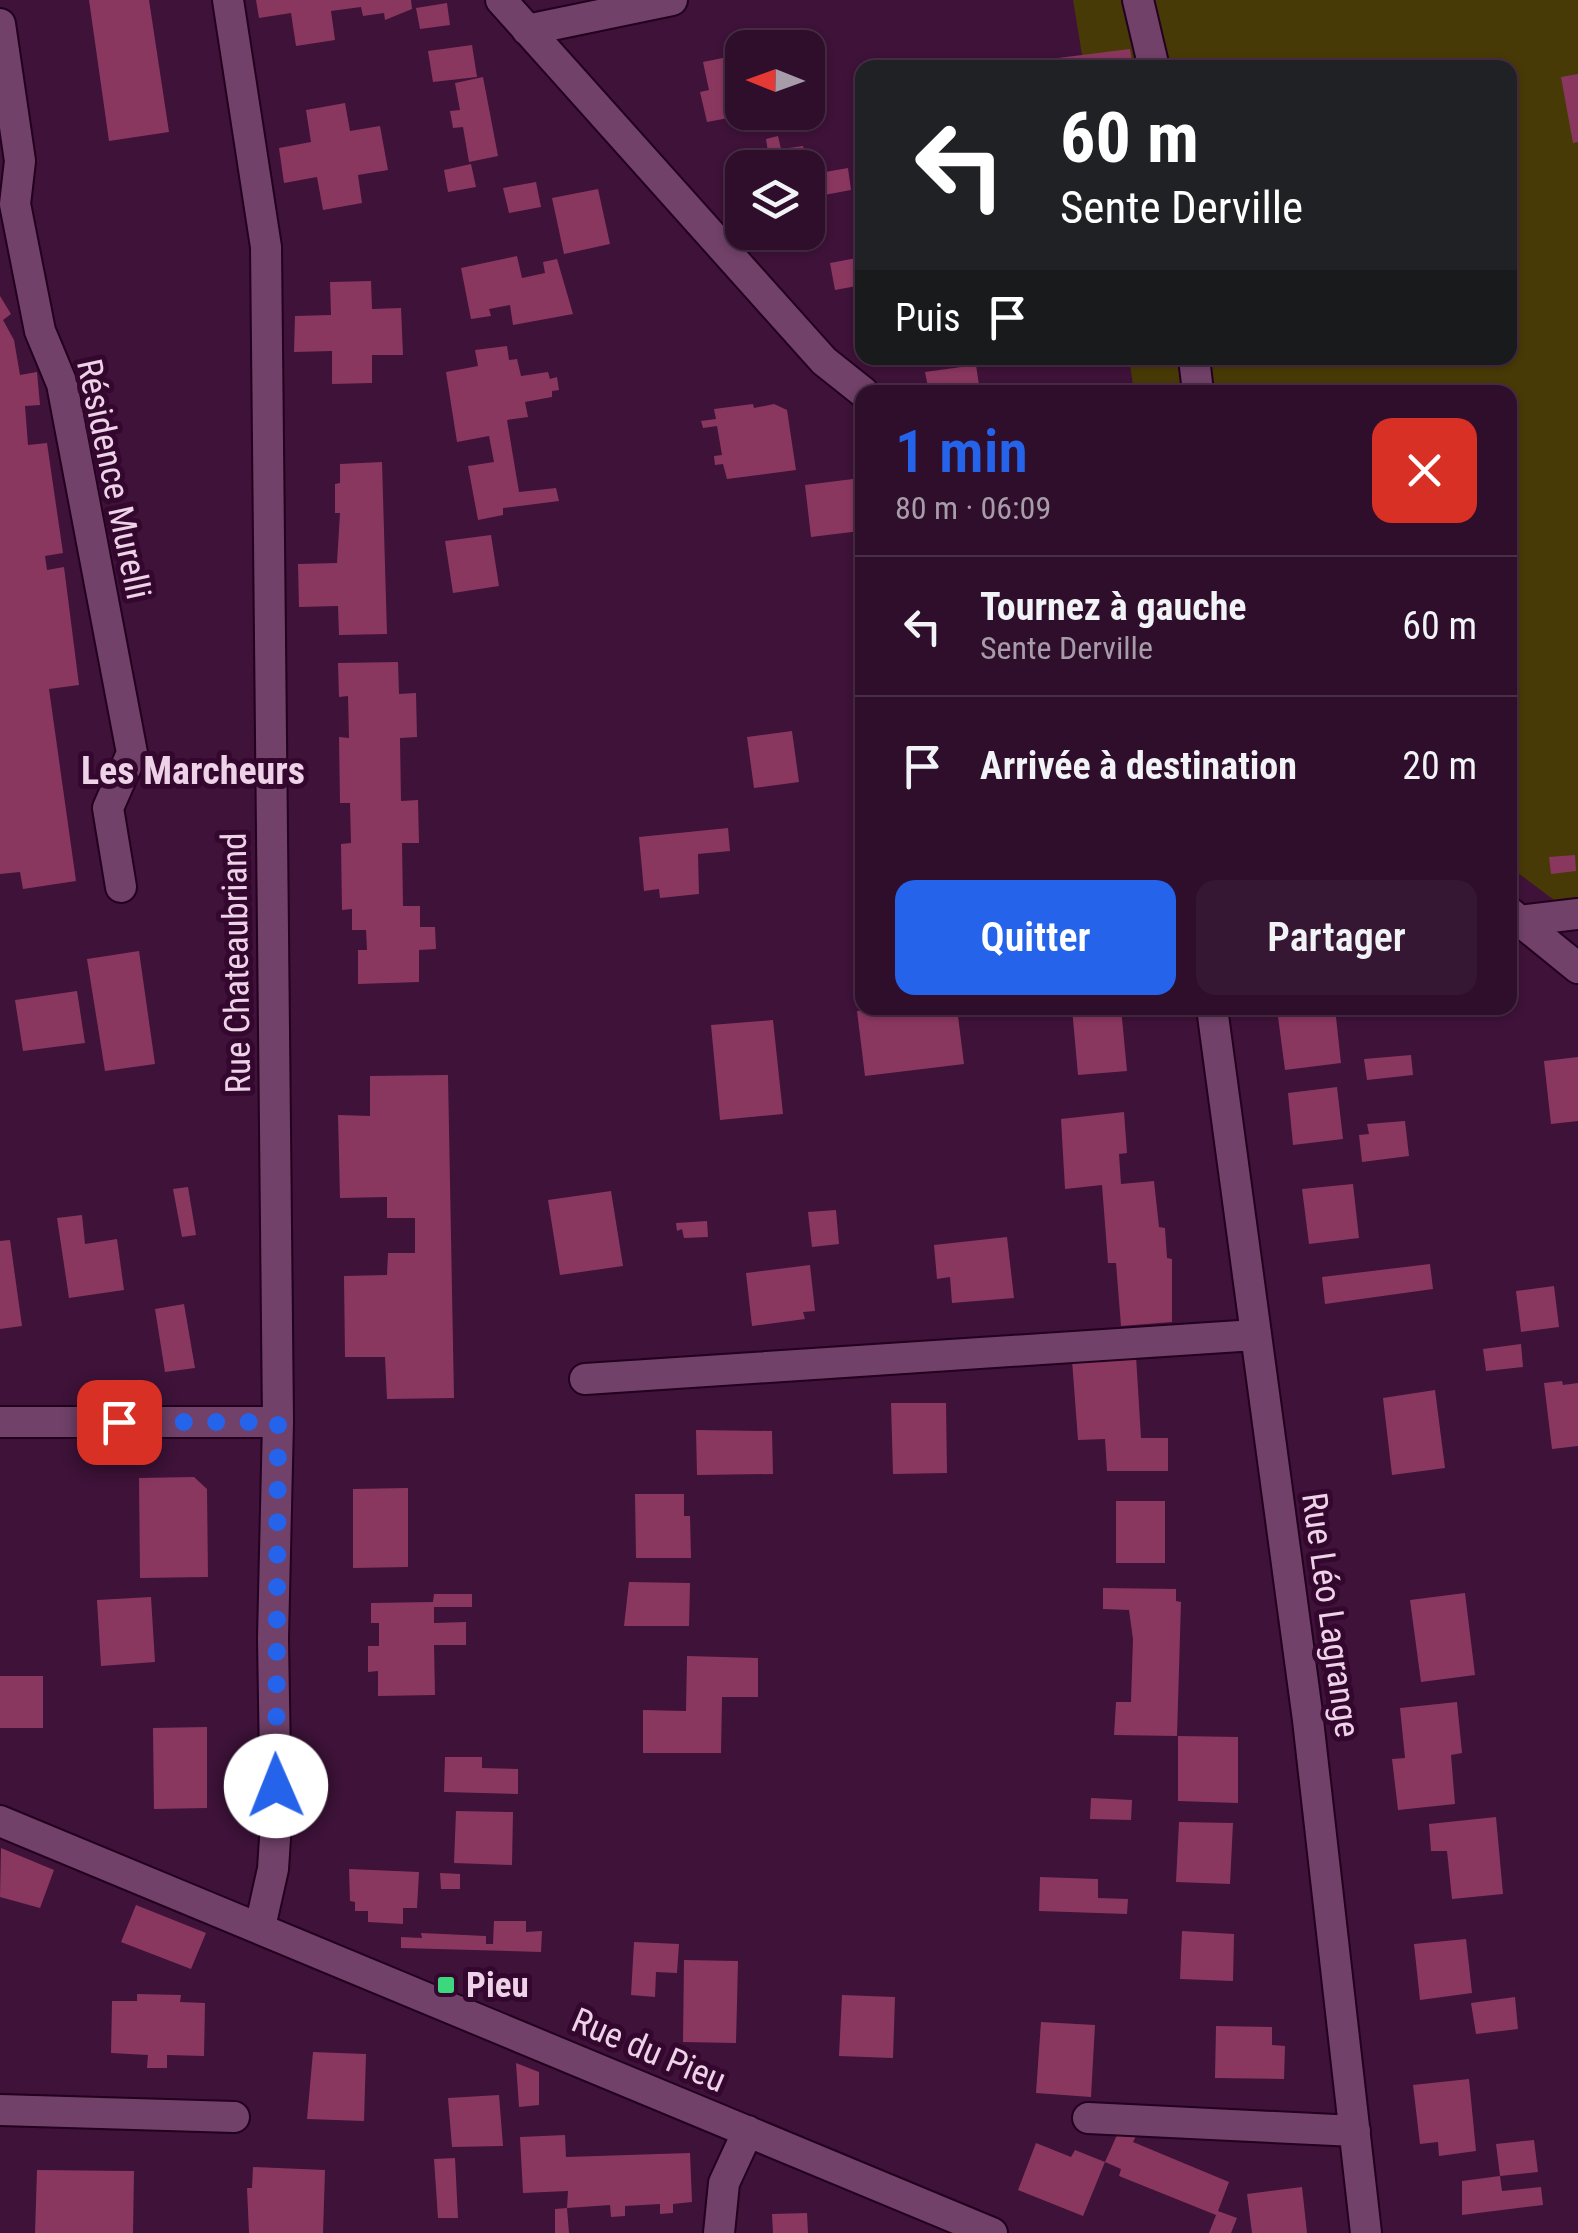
<!DOCTYPE html>
<html lang="fr">
<meta charset="utf-8">
<style>
body{margin:0;font-family:"Roboto Condensed",sans-serif;background:#361733;color:#f1f3f6;height:100vh;display:flex;flex-direction:column;font-size:38px;white-space:nowrap}
*{box-sizing:border-box;margin:0}
p{font-size:32px;color:#a79ca9}
.icon{flex:none;width:55px;height:55px;fill:none;stroke:currentColor;stroke-width:2;stroke-linecap:round;stroke-linejoin:round}
.map{position:relative;flex:1;overflow:hidden}
.details{position:absolute;left:855px;top:385px;width:662px;height:630px;display:flex;flex-direction:column;background:#2e0e2b;border-radius:20px;box-shadow:0 2px 8px #0004,0 0 0 2px #492e47}
.details>*{flex:none}
.hud{position:absolute;left:855px;top:60px;width:662px;height:305px;border-radius:20px;box-shadow:0 2px 8px #0004,0 0 0 2px #492e47;background:#202124;color:#fff;overflow:hidden}
.needle{width:65px;rotate:271deg}
.tools{position:absolute;left:725px;top:30px;display:grid;gap:20px}
.tools a{display:grid;place-items:center;width:100px;height:100px;border-radius:20px;background:#2e0e2b;box-shadow:0 2px 8px #0004,0 0 0 2px #492e47;font-size:50px}
.pin{position:absolute;display:grid;place-items:center;width:85px;height:85px;color:#fff;margin:-42px;border-radius:20px;box-shadow:0 5px 15px #0006}
.me{position:absolute;width:110px;margin:-55px;rotate:359deg;stroke-linejoin:round;filter:drop-shadow(0 0 8px #0008)}
.turn{display:flex;align-items:center;gap:35px;height:210px;padding:0 40px;font-size:45px}
.turn .icon{width:130px;height:130px;stroke-width:2.5}
.turn b{display:block;font-size:70px;line-height:85px}
.then{display:flex;align-items:center;height:95px;padding:0 40px;background:#0003;gap:20px;font-size:38px}
.round{display:grid;place-items:center;flex:none;width:105px;height:105px;border-radius:20px;background:#361733}
.head{display:flex;align-items:center;justify-content:space-between;height:170px;padding:0 40px}
h1{font-size:60px;font-weight:600;line-height:75px;color:#2563eb}
.button{display:flex;gap:20px;margin-top:auto;padding:20px 40px}
.button a{flex:1;height:115px;border-radius:20px;background:#2563eb;color:#fff;font-size:40px;font-weight:600;line-height:115px;text-align:center}
.button a+a{background:#361733;color:#f1f3f6}
ul{padding:0;list-style:none}
li{display:flex;align-items:center;gap:30px;height:140px;padding:0 40px;border-top:2px solid #492e47}
li div{flex:1}
li b{display:block;font-size:38px}
li em{font-style:normal}
.map>svg:first-child{display:block}
.green{fill:#483a06}
.building{fill:#8a375f}
.lines{fill:none;stroke-linecap:round;stroke-linejoin:round}
.minor-casing{stroke:#23001f;stroke-width:34}
.minor{stroke:#714169;stroke-width:30}
.route{stroke:#2563eb;stroke-width:18;stroke-dasharray:0 32.4}
.poi-dot{fill:#3dd77e;stroke:#33072e;stroke-width:4}
.labels{text-anchor:middle;stroke-width:10;stroke-linejoin:round;paint-order:stroke}
.street-label{font-size:35px;fill:#eed2e8;stroke:#33072e}
.poi-label{font-size:35px;font-weight:bold;fill:#eed2e8;stroke:#33072e;text-anchor:start}
.neighbourhood-label{font-size:38px;font-weight:bold;fill:#eed2e8;stroke:#33072e}
</style>
<div class="map">
<svg width="1578" height="2233" viewBox="0 0 1578 2233">
<rect width="100%" height="100%" fill="#3e1239"/>
<path class="green" d="M1073 0H1578V918L1510 867V392H1134L1129 358H1510V68L1084 67Z"/>
<path class="building" d="M89 0H149L169 132 109 141Z
M256 0H411L412 9 385 20 384 13 363 16 361 7 331 11 335 40 296 46 291 13 259 18Z
M447 3 450 25 420 29 416 8Z
M472 45 477 77 433 82 428 51Z
M1130 49 1133 68H1043L1042 60Z
M742 54V112L750 114 707 122 700 92 709 90 703 62Z
M1578 74V142L1573 143 1561 77Z
M483 77 498 156 469 162 463 127 453 128 450 111 460 110 455 83Z
M345 103 350 131 380 126 388 170 358 175 362 203 323 210 317 177 284 183 279 148 311 142 306 110Z
M778 136 781 149 803 146 808 168H748L758 164 756 154 768 152 766 139Z
M471 164 476 187 448 192 444 170Z
M848 168 851 190 808 198V175Z
M536 182 541 207 509 213 503 188Z
M598 189 610 244 564 254 552 198Z
M517 256 522 278 545 273 543 262 557 259 573 314 513 325 510 305 489 309 491 316 471 319 461 268Z
M862 257V285L835 290 830 263Z
M371 281 372 309 401 308 403 355H372V383L332 384V351L294 352 295 316 331 315 330 282Z
M0 296 11 314 3 320 14 340 20 375 37 372 40 405 25 406 28 445 47 443 63 553 45 556 47 570 64 567 79 685 49 689 76 881 23 889 20 872 0 874Z
M507 346 509 360 517 359 521 376 548 372 550 379 557 377 559 390 552 391V397L525 402 528 417 507 420 519 492 556 488 559 501 503 508V515L478 520 468 466 494 462 489 436 457 442 446 372 478 366 475 350Z
M976 365 980 392H929L925 372Z
M753 404 754 408 774 404 787 410 796 470 727 479 723 464 715 465 714 456 722 455 717 426 703 428 701 421 716 419 714 409Z
M382 462 387 634 339 635 338 606 299 607 298 564 337 563 340 513H335V484L340 483V464Z
M853 479 860 531 811 537 805 485Z
M491 535 499 586 453 593 445 541Z
M398 662 399 694 416 693 417 737 400 738 401 801 418 800 419 843H402L403 906H420V927H435L436 949 419 950V982L358 984V950H367L366 930H352V909L342 910 341 844 351 843 350 803H340L339 737 349 738 348 696 339 697 338 663Z
M792 731 799 782 754 788 747 737Z
M728 828 730 851 698 854 699 894 660 898 659 889 644 891 639 837Z
M1575 855 1576 871 1551 874 1549 857Z
M139 951 155 1064 105 1071 87 959Z
M77 991 85 1043 23 1051 15 1000Z
M888 1008H957L964 1064 865 1076 857 1011Z
M1072 1008H1121L1127 1071 1078 1075Z
M1335 1008 1341 1063 1285 1070 1277 1009Z
M773 1020 783 1114 720 1120 711 1025Z
M1411 1055 1413 1075 1367 1080 1364 1059Z
M1578 1057V1121L1551 1124 1544 1061Z
M448 1075 454 1398 387 1399 385 1357H345L344 1276 387 1275 388 1253H415V1218H387V1197L340 1198 338 1115 370 1116V1076Z
M1337 1087 1343 1139 1293 1145 1288 1093Z
M1124 1112 1127 1153 1119 1154 1121 1184 1154 1181 1159 1227 1165 1228 1167 1258 1172 1259V1322L1121 1326 1116 1263H1108L1102 1185 1065 1189 1061 1119Z
M1405 1121 1409 1156 1362 1162 1359 1135 1369 1134 1367 1124Z
M1353 1184 1359 1238 1309 1244 1302 1189Z
M188 1187 196 1235 182 1237 173 1189Z
M611 1191 623 1266 560 1275 548 1200Z
M836 1210 839 1244 812 1247 808 1212Z
M82 1215 85 1244 117 1239 124 1290 69 1298 57 1218Z
M707 1221 708 1237 684 1238 682 1229 677 1231 676 1223Z
M1007 1237 1014 1298 952 1303 950 1277 937 1279 934 1245Z
M10 1240 22 1326 0 1329V1241Z
M1430 1264 1433 1289 1325 1304 1322 1277Z
M810 1265 815 1311 803 1312 805 1319 752 1326 746 1273Z
M1554 1286 1559 1327 1521 1332 1516 1291Z
M184 1304 195 1368 165 1372 155 1309Z
M1521 1344 1523 1367 1486 1371 1483 1349Z
M1136 1356 1141 1438H1168V1471H1107L1105 1439 1078 1440 1072 1360Z
M1562 1381 1563 1385 1578 1383V1446L1552 1449 1544 1383Z
M1435 1390 1445 1468 1392 1475 1383 1398Z
M891 1403H946L947 1473 893 1474Z
M696 1430 772 1431 773 1474 697 1475Z
M194 1477 207 1489 208 1577 140 1578 139 1478Z
M408 1488V1567L353 1568V1489Z
M635 1494H684V1516H690L691 1558H636Z
M1116 1501H1165V1563H1116Z
M629 1582 690 1583 689 1626H624Z
M1103 1588 1176 1589V1601L1181 1602 1177 1736 1114 1735 1116 1702H1131L1133 1639 1129 1610 1103 1609Z
M1465 1593 1475 1675 1421 1682 1410 1600Z
M434 1594H472V1607H434V1623L466 1622V1645H434L435 1695 378 1696V1671L368 1672V1646H379V1623H371V1603L433 1602Z
M151 1597 155 1662 101 1666 97 1600Z
M687 1656 758 1658V1697H722L721 1753H643V1710L686 1711Z
M0 1676H43V1728H0Z
M1457 1702 1462 1753 1451 1755 1455 1804 1398 1810 1392 1759 1405 1758 1400 1708Z
M207 1727V1808L154 1809 153 1728Z
M1178 1736 1238 1737V1803L1178 1801Z
M445 1757H482V1768L518 1769V1794L444 1792Z
M1091 1798 1132 1800 1131 1820 1090 1819Z
M456 1811 513 1812 512 1865 454 1863Z
M1496 1817 1503 1894 1452 1899 1447 1851H1431L1429 1824Z
M1179 1822 1233 1823 1230 1884 1176 1882Z
M1 1848 54 1870 40 1908 0 1897Z
M349 1869 419 1872 417 1908H403V1924L368 1922V1911H355V1902L350 1901Z
M440 1873 460 1874V1889H441Z
M1040 1877 1098 1879V1898L1128 1899 1127 1914 1039 1911Z
M136 1905 206 1933 191 1969 121 1942Z
M494 1921H526V1932L542 1931 541 1952 401 1948V1937L422 1938 421 1933 486 1936V1944H493Z
M1182 1931 1234 1934 1233 1981 1180 1979Z
M1466 1939 1472 1993 1420 2000 1414 1944Z
M634 1942 679 1944 677 1973 656 1972 655 1997 631 1995Z
M684 1960 738 1961 736 2043 683 2042Z
M137 1994 181 1995 180 2002 205 2003 204 2056 167 2055V2068H147L148 2055 111 2053 112 2001H137Z
M842 1995 895 1997 893 2058 839 2056Z
M1515 1997 1518 2029 1476 2034 1471 2003Z
M1041 2022 1095 2025 1091 2097 1036 2093Z
M1216 2026 1272 2027V2045L1285 2046 1284 2079 1215 2078Z
M313 2052 366 2054 364 2121 307 2119Z
M516 2063 539 2072V2105L519 2107Z
M1469 2079 1476 2151 1439 2156 1438 2142 1420 2144 1413 2085Z
M499 2095 503 2146 452 2147 448 2098Z
M565 2135 566 2157 690 2153 692 2202 673 2204V2213L660 2214V2204L625 2206V2216L611 2217 610 2205 567 2208 568 2191 523 2193 520 2137Z
M1117 2135 1136 2136 1133 2142 1229 2182 1218 2211 1237 2218 1231 2233H1209L1216 2215 1119 2176 1121 2169 1105 2162 1083 2216 1018 2190 1036 2143 1071 2157 1075 2150 1105 2162Z
M1534 2140 1538 2172 1500 2176 1496 2144Z
M455 2158 458 2218H438L434 2159Z
M253 2167 325 2170 323 2233H249L247 2188H252Z
M37 2170 134 2171 133 2233H35Z
M1500 2176 1502 2191 1541 2187 1543 2205 1462 2215V2181Z
M1302 2187 1307 2233H1252L1247 2194Z
M567 2208 569 2233H555V2209Z
M807 2213 808 2233H773L772 2214Z"/>
<g class="lines">
<g class="minor-casing">
<path id="minor" d="M228 0 266 247 278 1422 273 1638 276 1823 273 1869 260 1927
M501 0 824 361 863 392
M1138 0 1154 68
M0 24 20 161 15 204 40 331 62 384 132 753 108 808 121 887
M527 30 672 0
M1194 358 1198 392
M1510 913 1578 968
M1519 921 1578 914
M1212 1008 1308 1720 1366 2233
M585 1379 1255 1335
M0 1422H278
M0 1821 992 2233
M0 2110 234 2117
M1088 2118 1355 2131
M719 2233 724 2183 748 2131"/>
</g>
<use href="#minor" class="minor"/>
</g>
<g class="lines">
<path class="route" d="M119 1422H278L276 1786"/>
</g>
<rect class="poi-dot" x="436" y="1975" width="20" height="20" rx="5"/>
<g class="labels">
<g class="street-label">
<text transform="translate(114 479) rotate(78)" y="12">Résidence Murelli</text>
<text transform="translate(236 963) rotate(-91)" y="12">Rue Chateaubriand</text>
<text transform="translate(1331 1615) rotate(82)" y="12">Rue Léo Lagrange</text>
<text transform="translate(649 2050) rotate(23)" y="12">Rue du Pieu</text>
</g>
<g class="poi-label">
<text x="466" y="1997">Pieu</text>
</g>
<g class="neighbourhood-label">
<text x="193" y="784">Les Marcheurs</text>
</g>
</g>
</svg>
<div class="tools">
<a><svg class="needle" viewBox="-14 -14 28 28"><path d="M0-13l5 13h-10z" fill="#e53935"/><path d="M0 13l5-13h-10z" fill="#a79ca9"/></svg></a>
<a><svg class="icon" aria-label="layers" viewBox="0 0 24 24"><path d="M12 4l9 5-9 5-9-5zM3 14l9 5 9-5"/></svg></a>
</div>
<div class="pin" style="left:119px;top:1422px;background:#d93025"><svg class="icon" aria-label="arrive" viewBox="0 0 24 24"><path d="M6 21V4h12l-3 4 3 4H6"/></svg></div>
<svg class="me" style="left:276px;top:1786px" viewBox="-20 -20 40 40"><circle r="19" fill="#fff"/><path d="M0-13L10 11 0 6-10 11z" fill="#2563eb"/></svg>
<div class="hud">
<div class="turn"><svg class="icon" aria-label="left" viewBox="0 0 24 24"><path d="M17 20v-9H6M10 6l-5 5 5 5"/></svg><div><b>60 m</b>Sente Derville</div></div>
<div class="then">Puis<svg class="icon" aria-label="arrive" viewBox="0 0 24 24"><path d="M6 21V4h12l-3 4 3 4H6"/></svg></div>
</div>
<section class="details">
<div class="head"><div><h1>1 min</h1><p>80 m · 06:09</p></div><a class="round" style="background:#d93025;color:#fff"><svg class="icon" aria-label="close" viewBox="0 0 24 24"><path d="M6 6l12 12M18 6L6 18"/></svg></a></div>
<ul>
<li><svg class="icon" aria-label="left" viewBox="0 0 24 24"><path d="M17 20v-9H6M10 6l-5 5 5 5"/></svg><div><b>Tournez à gauche</b><p>Sente Derville</p></div><em>60 m</em></li>
<li><svg class="icon" aria-label="arrive" viewBox="0 0 24 24"><path d="M6 21V4h12l-3 4 3 4H6"/></svg><div><b>Arrivée à destination</b></div><em>20 m</em></li>
</ul>
<div class="button"><a>Quitter</a><a>Partager</a></div>
</section>
</div>
